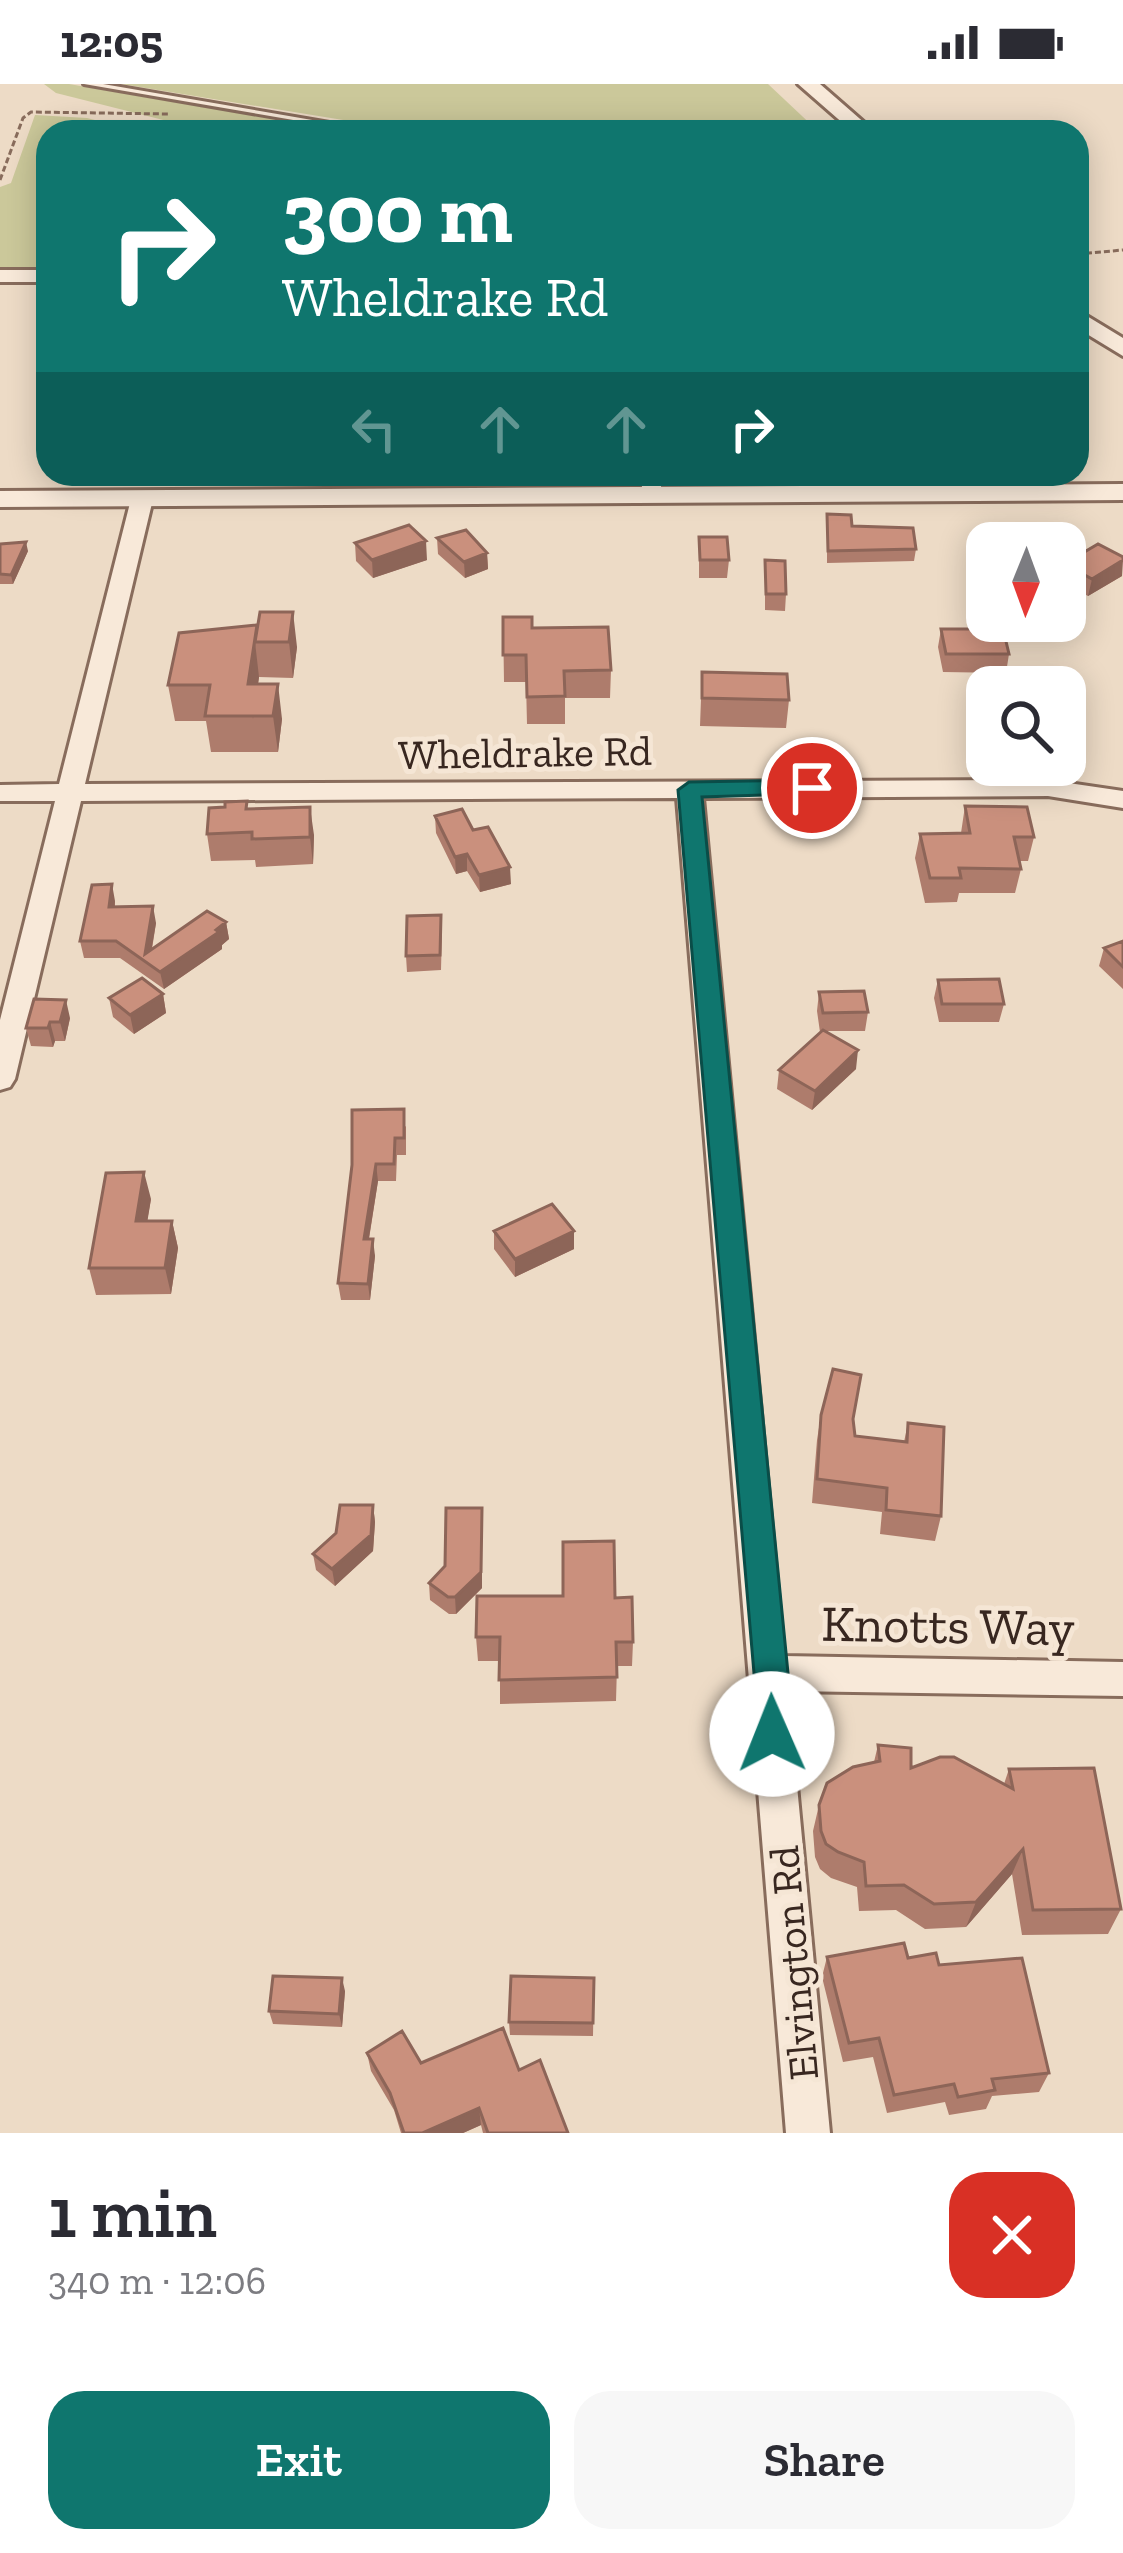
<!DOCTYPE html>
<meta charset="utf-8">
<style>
body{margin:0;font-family:"Zilla Slab",serif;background:#f7f7f7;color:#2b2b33;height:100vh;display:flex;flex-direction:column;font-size:45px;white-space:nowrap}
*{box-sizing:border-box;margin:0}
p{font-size:39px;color:#7c7c81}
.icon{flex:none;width:66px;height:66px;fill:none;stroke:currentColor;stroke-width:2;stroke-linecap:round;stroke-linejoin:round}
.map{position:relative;height:2049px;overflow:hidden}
.side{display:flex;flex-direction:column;background:#fff;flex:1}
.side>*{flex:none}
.guide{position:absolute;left:36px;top:36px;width:1053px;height:366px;border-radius:36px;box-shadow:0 6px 30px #0003;background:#0f766e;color:#fff;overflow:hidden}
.needle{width:78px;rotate:181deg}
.controls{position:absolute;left:966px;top:438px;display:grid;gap:24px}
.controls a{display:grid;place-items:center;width:120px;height:120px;border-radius:24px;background:#fff;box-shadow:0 6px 30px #0003;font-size:60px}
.pin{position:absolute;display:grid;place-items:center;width:102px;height:102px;color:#fff;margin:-51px;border:6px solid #fff;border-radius:50%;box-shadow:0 3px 12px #0007}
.me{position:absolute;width:132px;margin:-66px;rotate:359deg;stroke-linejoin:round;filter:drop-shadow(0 0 9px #0008)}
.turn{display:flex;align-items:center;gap:42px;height:252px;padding:0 48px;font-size:54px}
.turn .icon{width:156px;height:156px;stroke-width:2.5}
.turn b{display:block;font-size:84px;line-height:102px}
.lanes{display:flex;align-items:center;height:114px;padding:0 48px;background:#0003;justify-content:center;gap:60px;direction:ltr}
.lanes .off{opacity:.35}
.round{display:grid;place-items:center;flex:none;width:126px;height:126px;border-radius:36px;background:#f7f7f7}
.summary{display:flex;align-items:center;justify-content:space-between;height:204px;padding:0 48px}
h1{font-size:72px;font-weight:600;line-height:90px}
.action{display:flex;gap:24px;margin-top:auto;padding:24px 48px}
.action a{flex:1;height:138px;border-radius:36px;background:#0f766e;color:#fff;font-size:48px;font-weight:600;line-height:138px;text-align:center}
.action a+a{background:#f7f7f7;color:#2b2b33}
.status{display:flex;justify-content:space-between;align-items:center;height:84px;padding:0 60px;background:#fff;direction:ltr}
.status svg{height:33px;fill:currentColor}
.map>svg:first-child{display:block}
.green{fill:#cbc89a}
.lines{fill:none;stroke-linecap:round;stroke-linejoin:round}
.service-casing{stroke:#886c5c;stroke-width:6}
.minor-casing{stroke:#886c5c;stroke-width:6}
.tertiary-casing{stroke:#886c5c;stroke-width:6}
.path{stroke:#886c5c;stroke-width:3;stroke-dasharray:6 3;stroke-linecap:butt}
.service{fill:#f8e9d9;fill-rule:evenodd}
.minor{fill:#f8e9d9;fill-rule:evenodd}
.tertiary{fill:#f8e9d9;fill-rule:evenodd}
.wall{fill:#ae7c6c}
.shaded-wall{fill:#8d6558}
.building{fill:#ca907d;stroke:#8d6558;stroke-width:3}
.route{fill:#0f766e;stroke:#0a4d48;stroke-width:3}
.labels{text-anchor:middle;stroke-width:10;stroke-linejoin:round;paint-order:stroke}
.street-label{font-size:42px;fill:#382720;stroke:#f5e6d5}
.near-street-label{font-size:51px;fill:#382720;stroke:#f5e6d5}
</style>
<div class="status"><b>12:05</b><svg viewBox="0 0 49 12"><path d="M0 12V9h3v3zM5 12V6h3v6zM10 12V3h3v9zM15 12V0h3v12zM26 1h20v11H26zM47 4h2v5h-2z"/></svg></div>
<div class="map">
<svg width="1123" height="2049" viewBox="0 0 1123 2049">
<rect width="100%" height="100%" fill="#eddbc6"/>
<path class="green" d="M44 0H69L349 48H211L56 9Z
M121 0H768L819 48H417Z
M35 31 87 34 142 48H48V183H0V103L11 99Z"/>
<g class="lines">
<g class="service-casing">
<path id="service" d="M84 0H103L382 48H363Z"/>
</g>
<g class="minor-casing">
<path id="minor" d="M0 186H48V198H0Z
M640 390H662L660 416H644Z
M142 408 153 415 85 700 1048 696 1123 707V724L1048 712 703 714 784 1572 1123 1578V1612L788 1607 830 2049H786L677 714 81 717 15 995 10 1003 0 1006V936L55 717H0V701L59 700 131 415Z"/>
</g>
<g class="tertiary-casing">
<path id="tertiary" d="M798 0H820L875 48H853Z
M1077 226 1123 254V272L1077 244Z
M1123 400V416L0 423V407Z"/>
</g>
<path class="path" d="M0 96 23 34 31 28 168 30
M1077 170 1123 166"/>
<use href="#service" class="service"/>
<use href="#minor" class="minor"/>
<use href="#tertiary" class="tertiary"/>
</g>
<path class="wall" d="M48 333V362H46L43 346Z
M827 430 852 442 916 465 914 477 827 479Z
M699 453 729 476 727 494H699Z
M437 454 487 469 488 485 465 494 438 470Z
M355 459 427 476 373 494 356 477Z
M1065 459 1122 492 1088 512 1065 500Z
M0 460 28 467 13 500H0Z
M765 476 786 510 785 527 765 526Z
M260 528 297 563 293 594 259 593 258 600 282 635 278 668H211L206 637H175L168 601 257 541Z
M503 533 532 544 611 586 610 614H565V640H527L526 598H504Z
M941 545 1009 570 1006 589 943 588 938 563Z
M702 588 789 616 786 644 700 642Z
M965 722 1034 753 1028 777H1019L1021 785 1015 809H959L957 818 925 819 915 774 920 750 961 749Z
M248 725 314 751 313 780 256 783 255 776 211 777 207 750Z
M435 732 473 746 511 800 480 808 467 787 456 790 436 749Z
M115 817V823L156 839 152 865 226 838 229 855 222 861V865L164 905 120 874H84L80 857Z
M442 846 441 886 407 888 406 872Z
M1123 857V905L1099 882 1104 864Z
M938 896 1004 920 999 938H939L934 914Z
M819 908 868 928 865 947H826L856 985 812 1026 777 1005 779 986 822 947 820 948 817 927Z
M163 910 166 929 134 950 113 933 109 914Z
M70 934 65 957H55L53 963 31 962 26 944Z
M406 1042V1071H397L396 1097H378L369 1155 375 1172 370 1216H341L338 1199 352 1081Z
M151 1115 147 1137H172L178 1164 171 1210 96 1211 89 1184Z
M494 1147 574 1165 515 1193 494 1165Z
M821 1331 853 1335 855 1352 904 1358 908 1339 941 1432 935 1457 880 1450 882 1428 812 1419 817 1356Z
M373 1421 375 1438 373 1467 335 1502 316 1486 313 1470Z
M482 1424V1504L456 1530H449L430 1516 429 1499 445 1482Z
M615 1514 633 1558 632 1582H617L616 1617 500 1620V1577H478L476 1553Z
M878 1661 911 1684 1004 1700 1009 1685 1121 1825 1108 1850 1022 1851 1012 1790 966 1843 925 1845 896 1826 859 1827 857 1803 831 1794 820 1785 815 1773 813 1747 819 1721 874 1678Z
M827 1873 908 1874 939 1881 1049 1989 1039 2008 992 2012 986 2025 949 2031 945 2018 887 2029 873 1973 843 1978 822 1893Z
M594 1894 593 1952 510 1951 509 1938Z
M345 1907 342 1943 273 1940 269 1927Z
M367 1969 421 1979 519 1986 568 2049H483L481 2041 463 2049H401L394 2026 371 1987Z"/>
<path class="shaded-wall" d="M426 457 427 476 373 494 372 476Z
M26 458 28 467 13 500 11 491Z
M487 469 488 485 465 494 464 478Z
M1123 476 1122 492 1088 512 1092 495Z
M293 528 297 563 293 594 289 558Z
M255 558 259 593 253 635 248 600Z
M278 600 282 635 278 668 273 632Z
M310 723 314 751 313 780 310 753Z
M467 770V787L456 790 455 773Z
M510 783 511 800 480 808 479 791Z
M112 800 115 817 113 840 109 823Z
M153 822 156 839 149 880 145 870Z
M226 838 229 855 222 861V865L164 905 160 888Z
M163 910 166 929 134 950 130 931Z
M66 916 70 934 65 957 60 938Z
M50 938 55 957 53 963 48 944Z
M858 966 856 985 812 1026 815 1007Z
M376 1080 378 1097 366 1172 364 1155Z
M144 1088 151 1115 143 1164 136 1137Z
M172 1137 178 1164 171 1210 165 1184Z
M574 1147V1165L515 1193V1175Z
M373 1155 375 1172 370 1216 368 1200Z
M373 1421 375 1438 373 1467 335 1502 332 1485Z
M482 1424V1504L456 1530 455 1513Z
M1023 1765 1012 1790 966 1843 976 1818Z
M342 1894 345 1907 342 1943 339 1930Z
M479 2024 481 2041 463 2049H422Z"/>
<path class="building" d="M827 430 851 431 852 442 913 444 916 465 828 467Z
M409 441 426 457 372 476 355 459Z
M466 446 487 469 464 478 437 454Z
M699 453H727L729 476H700Z
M1061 454 1086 467 1098 460 1123 473V476L1092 495 1065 480V459H1052Z
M26 458 11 491 0 490V460Z
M765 476 785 477 786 510H766Z
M260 528H293L289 558H255Z
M503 533H532V544L608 543 611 586 564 587 565 612 527 613 526 571H503Z
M257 541 248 600H278L273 632H205L210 601H168L179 549Z
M941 545H1003L1009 570H946Z
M702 588 787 590 789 616 702 614Z
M247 717 246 725 310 723V753L252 755V748L207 750 209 724 225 723V718Z
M965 722 1027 723 1034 753H1014L1021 785 959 784 961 794H930L920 750 970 749Z
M462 725 473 746 488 743 510 783 479 791 467 770 455 773 435 732Z
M112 800 109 823 153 822 145 870 207 827 226 838 216 846 219 848 160 888 116 857H80L92 801Z
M441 831 440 871 406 872 407 832Z
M1123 857V883L1104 864Z
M142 894 163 910 130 931 109 914Z
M999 895 1004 920H942L938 896Z
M864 907 868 928 823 929 819 908Z
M34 915 66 916 60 938H50L48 944H26Z
M823 946 858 966 815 1007 779 986Z
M404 1025V1054H395L394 1080H376L364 1155H373L368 1200 338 1199 352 1081V1026Z
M144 1088 136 1137H172L165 1184H89L106 1089Z
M552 1120 574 1147 515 1175 494 1147Z
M833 1285 861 1291 853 1335 855 1352 907 1358 908 1339 944 1343 941 1432 886 1426 887 1404 817 1395 821 1331Z
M340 1421H373L371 1451 332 1485 313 1470 336 1449Z
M446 1424H482L481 1488 455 1513H448L429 1499 445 1482Z
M614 1457 615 1514 632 1513 633 1558H616L617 1593 499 1596 500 1553H476L477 1512H563V1458Z
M878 1661 911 1664V1684L940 1673H954L1013 1705 1009 1685 1094 1684 1121 1825 1033 1826 1023 1765 976 1818 934 1820 904 1801 866 1802 864 1778 838 1768 826 1760 821 1747 819 1721 827 1699 853 1683 880 1677Z
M904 1859 908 1874 936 1869 939 1881 1022 1874 1049 1989 992 1995 995 2006 958 2013 954 2000 894 2011 879 1954 849 1959 827 1873Z
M273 1892 342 1894 339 1930 269 1927Z
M511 1892 594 1894 593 1939 509 1938Z
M503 1944 519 1986 540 1976 568 2049H488L479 2024 422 2049H404L390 2009 367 1969 402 1947 421 1979Z"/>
<path class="route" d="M812 696 820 699V709L702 713 788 1589 790 1650 785 1661 772 1666 760 1661 755 1650 754 1589 678 706 689 698Z"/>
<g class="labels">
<g class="street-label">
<text transform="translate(525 668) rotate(-1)" y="15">Wheldrake Rd</text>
<text transform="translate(793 1879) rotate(-95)" y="15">Elvington Rd</text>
</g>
<g class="near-street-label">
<text transform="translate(948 1541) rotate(1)" y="18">Knotts Way</text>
</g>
</g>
</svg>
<div class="controls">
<a><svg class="needle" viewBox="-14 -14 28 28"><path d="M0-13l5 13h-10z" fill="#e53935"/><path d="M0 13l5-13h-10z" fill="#7c7c81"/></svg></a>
<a><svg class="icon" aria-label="search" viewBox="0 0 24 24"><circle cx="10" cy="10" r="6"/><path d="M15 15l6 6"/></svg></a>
</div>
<div class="pin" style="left:812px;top:704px;background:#d93025"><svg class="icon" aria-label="arrive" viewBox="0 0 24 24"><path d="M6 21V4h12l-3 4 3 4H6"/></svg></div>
<svg class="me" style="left:772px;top:1650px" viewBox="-20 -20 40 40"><circle r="19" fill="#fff"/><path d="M0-13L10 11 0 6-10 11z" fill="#0f766e"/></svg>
<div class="guide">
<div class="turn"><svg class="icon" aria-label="right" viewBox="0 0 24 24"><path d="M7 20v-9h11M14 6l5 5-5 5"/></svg><div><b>300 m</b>Wheldrake Rd</div></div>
<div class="lanes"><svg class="icon off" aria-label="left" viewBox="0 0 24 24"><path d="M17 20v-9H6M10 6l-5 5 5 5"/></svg><svg class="icon off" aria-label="ahead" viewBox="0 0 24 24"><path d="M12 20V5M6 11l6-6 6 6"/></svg><svg class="icon off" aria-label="ahead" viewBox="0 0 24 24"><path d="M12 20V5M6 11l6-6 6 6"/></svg><svg class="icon" aria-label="right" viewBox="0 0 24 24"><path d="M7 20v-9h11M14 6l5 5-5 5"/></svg></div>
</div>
</div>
<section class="side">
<div class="summary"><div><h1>1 min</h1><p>340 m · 12:06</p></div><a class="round" style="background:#d93025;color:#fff"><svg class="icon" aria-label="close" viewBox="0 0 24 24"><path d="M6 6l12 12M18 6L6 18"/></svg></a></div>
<div class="action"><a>Exit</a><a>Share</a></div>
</section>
